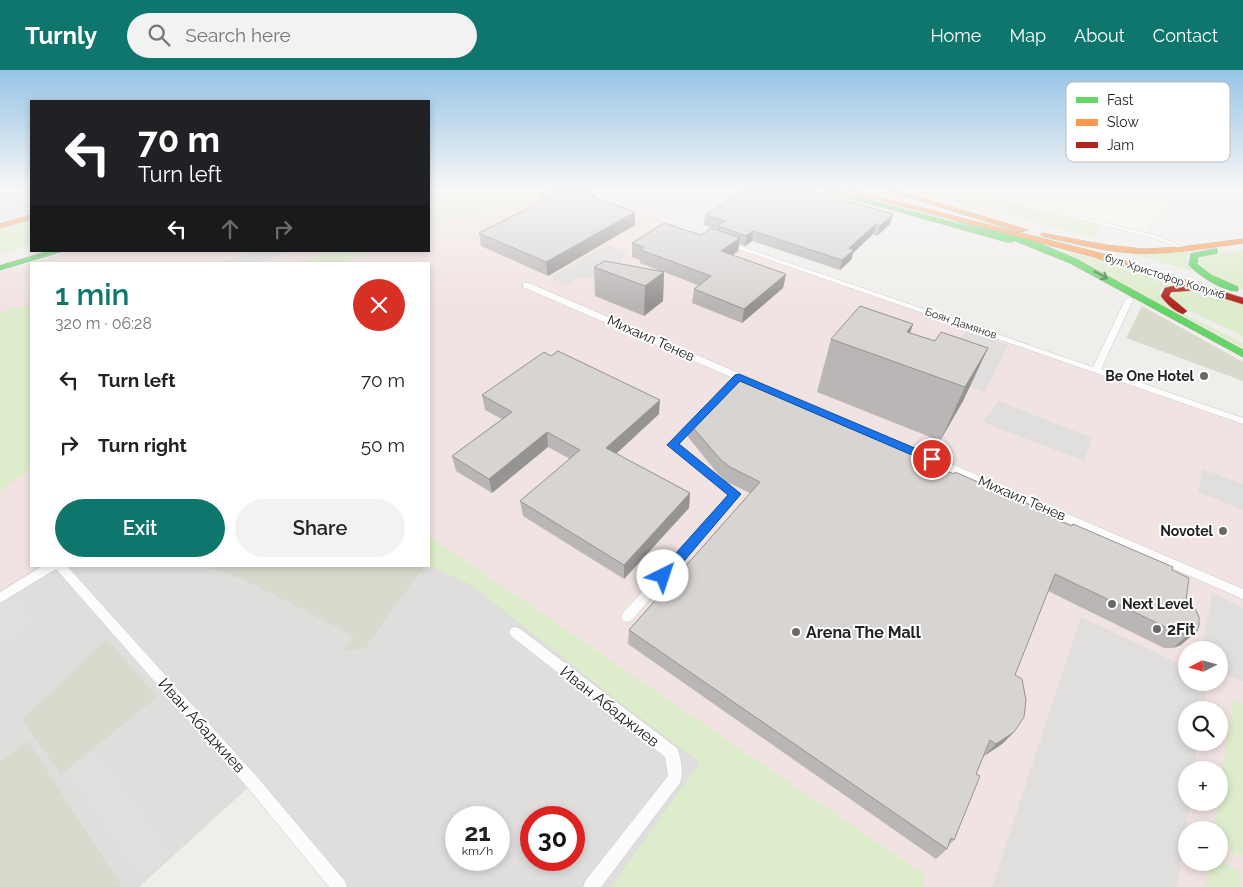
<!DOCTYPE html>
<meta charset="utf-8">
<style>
body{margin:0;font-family:Raleway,sans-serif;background:#f2f2f2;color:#222;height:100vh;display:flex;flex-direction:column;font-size:19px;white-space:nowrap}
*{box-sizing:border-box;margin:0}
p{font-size:16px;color:#767676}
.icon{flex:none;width:28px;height:28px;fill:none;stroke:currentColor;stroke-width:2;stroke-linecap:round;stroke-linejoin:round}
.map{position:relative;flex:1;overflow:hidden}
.side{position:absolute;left:30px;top:192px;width:400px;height:305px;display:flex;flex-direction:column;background:#fff;border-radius:0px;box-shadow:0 2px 8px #0003}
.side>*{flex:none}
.top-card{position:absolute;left:30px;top:30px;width:400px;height:152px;border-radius:0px;box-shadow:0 2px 8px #0003;background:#202124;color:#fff;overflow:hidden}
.needle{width:32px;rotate:264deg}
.tools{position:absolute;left:1178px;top:571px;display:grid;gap:10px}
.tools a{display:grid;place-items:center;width:50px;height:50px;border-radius:50%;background:#fff;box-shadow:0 2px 8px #0003;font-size:25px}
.speed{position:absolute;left:445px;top:736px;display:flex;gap:10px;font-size:25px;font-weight:700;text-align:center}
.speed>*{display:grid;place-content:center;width:65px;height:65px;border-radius:50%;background:#fff;box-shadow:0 2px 8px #0003;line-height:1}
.speed small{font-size:12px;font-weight:400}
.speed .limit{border:8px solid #d22;background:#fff;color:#111}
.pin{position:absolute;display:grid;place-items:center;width:42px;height:42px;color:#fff;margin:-21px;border:2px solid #fff;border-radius:50%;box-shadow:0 1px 5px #0007}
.me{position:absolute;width:55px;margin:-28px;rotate:41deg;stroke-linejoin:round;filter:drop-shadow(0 0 4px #0008)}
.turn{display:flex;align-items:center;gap:18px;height:105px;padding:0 25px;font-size:22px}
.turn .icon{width:65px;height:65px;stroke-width:2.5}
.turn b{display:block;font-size:35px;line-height:42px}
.lanes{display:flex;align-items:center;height:48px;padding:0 25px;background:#0003;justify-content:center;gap:25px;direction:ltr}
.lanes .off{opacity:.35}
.round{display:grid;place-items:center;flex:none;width:52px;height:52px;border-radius:26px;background:#f2f2f2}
.overview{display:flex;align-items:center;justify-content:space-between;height:85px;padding:0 25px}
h1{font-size:30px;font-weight:600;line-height:38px;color:#0f766e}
.primary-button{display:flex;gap:10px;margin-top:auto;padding:10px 25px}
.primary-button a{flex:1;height:58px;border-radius:30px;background:#0f766e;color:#fff;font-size:20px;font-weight:600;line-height:58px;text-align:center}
.primary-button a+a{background:#f2f2f2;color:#222}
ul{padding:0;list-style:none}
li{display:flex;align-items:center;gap:15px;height:65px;padding:0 25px}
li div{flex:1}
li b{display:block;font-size:19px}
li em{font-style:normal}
header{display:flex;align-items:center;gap:30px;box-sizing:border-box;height:70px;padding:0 25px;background:#0f766e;color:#fff}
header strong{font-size:24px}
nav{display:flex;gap:28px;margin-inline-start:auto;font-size:18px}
.search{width:350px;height:45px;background:#f2f2f2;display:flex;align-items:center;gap:12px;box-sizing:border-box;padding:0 18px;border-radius:28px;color:#767676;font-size:19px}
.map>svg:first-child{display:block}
.residential{fill:#dfdedc;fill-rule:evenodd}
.commercial{fill:#f1e3e1;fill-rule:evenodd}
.education{fill:#f8f7e8}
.construction{fill:#d9d9cd}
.grass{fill:#ddeccb}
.parking{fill:#e0dfde}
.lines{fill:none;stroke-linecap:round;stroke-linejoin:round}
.street-casing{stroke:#c9c8c7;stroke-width:1}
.fast-casing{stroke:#999a82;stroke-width:1}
.slow-casing{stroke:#999a82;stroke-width:1}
.jam-casing{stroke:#999a82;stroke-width:1}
.street{fill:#fdfcfc;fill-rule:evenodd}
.fast{fill:#63d668;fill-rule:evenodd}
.slow{fill:#ff974d;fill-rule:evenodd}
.jam{fill:#b3261e;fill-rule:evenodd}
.wall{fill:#b9b6b5}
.shaded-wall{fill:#969493}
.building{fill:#d7d4d2;stroke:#969493}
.oneway{stroke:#427c45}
.route{fill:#1a73e8;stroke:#114b97}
.poi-dot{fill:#6a6968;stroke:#fff;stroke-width:2}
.labels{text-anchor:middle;stroke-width:4;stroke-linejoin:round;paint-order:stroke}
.far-street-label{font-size:11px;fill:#222;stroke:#fff}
.street-label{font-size:14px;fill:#222;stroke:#fff}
.poi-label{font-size:14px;font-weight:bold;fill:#222;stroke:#fff;text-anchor:end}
.near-poi-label{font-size:16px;font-weight:bold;fill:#222;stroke:#fff;text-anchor:start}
.near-street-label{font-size:16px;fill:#222;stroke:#fff}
.key{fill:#fff;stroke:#bdbdbd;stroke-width:1}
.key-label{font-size:14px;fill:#222}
</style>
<header>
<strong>Turnly</strong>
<div class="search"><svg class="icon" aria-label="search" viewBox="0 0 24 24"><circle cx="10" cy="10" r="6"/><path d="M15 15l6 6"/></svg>Search here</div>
<nav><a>Home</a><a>Map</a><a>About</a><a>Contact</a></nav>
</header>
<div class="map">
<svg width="1243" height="817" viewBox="0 0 1243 817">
<rect width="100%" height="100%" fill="#f0eeeb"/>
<path class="residential" d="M0 121H31V142L0 151Z
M429 466 922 817H339L253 713 139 817H0V528L52 496H429ZM456 748H499V790H456ZM531 748H574V790H531Z"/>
<path class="commercial" d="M429 121H608L596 127 1243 351V817H922L926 806 429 466V194H31V455L30 456 31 496H52L0 528V202L71 181H429ZM1186 580H1219V612H1186ZM1186 640H1219V672H1186ZM1186 700H1219V732H1186ZM1186 760H1219V792H1186Z"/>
<path class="education" d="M983 121H1167L1171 122 1161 134 1147 162Z"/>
<path class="construction" d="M1142 236 1243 292V311L1126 268Z
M210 496H424L365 578 341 581 354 566 254 515Z
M107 569 157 627 61 704 22 650Z
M28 671 122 817H0V691Z"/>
<path class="grass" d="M479 121 489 130 534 121H582L567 122 429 155V138Z
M911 121H959L1101 156 1095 168Z
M31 150V175L0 184V159Z
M1194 179 1196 181 1190 183 1186 189 1189 196 1194 202 1125 182Z
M1059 180 1106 191 1179 214 1166 216 1160 220V227L1180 242 1243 273V278Z
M1243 180V219L1225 212 1203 200 1198 189 1211 184Z
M326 181H371L344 194H296L327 183Z
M1191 219 1213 224 1243 235V266L1179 236 1172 226 1177 221Z
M31 235V397L0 422V243Z
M429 466 926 806 922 817H611L700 692 617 630 470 514 429 496Z
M1233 629 1243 634V784L1238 785 1219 773V760H1214Z
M1219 790 1241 803 1239 817H1206L1209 793 1219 792Z"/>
<path class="parking" d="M607 174 627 183 610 209 581 207 566 215 549 208Z
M256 181H291L254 194H224L223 192Z
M966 261 1008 275 985 322 934 303Z
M999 331 1092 368 1084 391 982 352Z
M1203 399 1243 414V440L1198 422Z
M1212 523 1243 538V612L1219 600V580H1202Z
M13 525 36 551 1 574 0 533Z
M1081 547 1186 597V612L1207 613 1203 640H1186V672L1198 673 1194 700H1186V732L1190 733 1177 817H992Z
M96 681 171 784 142 809 68 702Z"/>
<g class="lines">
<g class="street-casing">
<path id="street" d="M970 121H980L1158 166 1186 178 1181 179 1154 168Z
M677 156H681L716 168 711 169 677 158Z
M724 172H728L1093 297 1125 230 1129 228H1132L1133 230 1101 299 1243 348V354L724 174Z
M523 213H529L1243 519V529L523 217Z
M698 346 703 349 701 351 678 375 740 424 631 551 627 552 623 551 621 547 623 543 729 424 667 375 695 347Z
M42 496H67L258 708 345 811 347 817H329L248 718 56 499 0 533V522Z
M515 557 519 558 677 678C681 687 684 704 680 713L601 817H583L585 811 668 706 665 687 511 566 509 562 511 558Z"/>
</g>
<g class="fast-casing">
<path id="fast" d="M825 121H835L997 164 958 152 957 150 961 148 1034 171 1076 189 1243 280V287L1070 193 1013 170V172H1007Z
M1214 179H1217V183L1198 187 1197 194 1211 205 1238 217V221C1224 222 1198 205 1189 195L1191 184Z
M50 181H63L0 200V196Z"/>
</g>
<g class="slow-casing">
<path id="slow" d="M845 121H855L1100 183 1243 228V234L1094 187Z
M889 121H899L1028 160 1021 162Z
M31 145V149L0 158V154Z
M1042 163 1106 175 1144 179 1181 177 1243 169V173C1206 178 1169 185 1132 183 1103 181 1074 173 1045 167L1041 165Z"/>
</g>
<g class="jam-casing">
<path id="jam" d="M1178 215C1201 214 1221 221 1243 228V234L1197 220 1171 222 1169 226 1187 241 1183 244C1173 240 1167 234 1161 226L1165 218Z"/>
</g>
<use href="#street" class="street"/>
<use href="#fast" class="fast"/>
<use href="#slow" class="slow"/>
<use href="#jam" class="jam"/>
</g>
<path class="wall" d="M542 124 597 128 635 155 548 206 481 176 479 163 543 132Z
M705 145 890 154 877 166 873 164 853 183 851 190 840 200 752 171 745 176 739 174 738 181 732 185 786 204 783 218 742 253 692 233 694 219 698 215 664 202 663 231 644 246 595 226 594 197 663 202 640 193V190L632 187V173L701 165 717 160V159L704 155Z
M913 254 910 263 935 271 988 278 963 331 940 371 817 322 831 269Z
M482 325 659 344 616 384 690 423 689 438 624 509 523 446 520 431 570 389 548 377 492 423 456 401 452 386 502 349 485 340Z
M689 353 851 359 1071 456 1073 454 1172 500 1186 530 1199 555 1181 575 1173 578H1164L1048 521 1015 605 1014 662 1002 674 984 686 976 704 954 770 949 775 947 779 936 789 628 574 629 560 750 423 727 412 718 404 688 367Z"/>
<path class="shaded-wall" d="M596 123 597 136 590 126Z
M635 142V155L548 206 546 192Z
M893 144 890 154 877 166 880 156Z
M876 154 873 164 853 183 851 190 840 200 842 190 849 178Z
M753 161 752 171 745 176 746 166Z
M740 168 738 181 719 195 721 181Z
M664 202 663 231 644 246 645 216Z
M786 204 783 218 742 253 744 239Z
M913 254 899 294 907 262Z
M988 278 963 331 940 371 965 317Z
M660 330 659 344 606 393V378Z
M547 362 548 377 492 423 489 409Z
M690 423 689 438 624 509V495Z
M1197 561 1181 575 1173 578 1189 564Z
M1014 662 1002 674 984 686 996 674Z"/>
<path class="building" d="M549 121H591L596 123 590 126 635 142 546 192 479 163 551 127 542 124Z
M742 121H811L893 144 880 156 876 154 849 178 854 180 842 190 753 161 746 166 718 156 725 151 705 145Z
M664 153 701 165 711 158 740 168 721 181 786 204 744 239 694 219 711 206 641 180 644 177 632 173Z
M605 191 664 202 645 216 594 197Z
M860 236 913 254 907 262 935 271 941 262 988 278 965 317 831 269Z
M558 281 660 330 606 378 690 423 624 495 520 431 580 380 547 362 489 409 452 386 512 342 482 325 544 282 551 286Z
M735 309 760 319 761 318 851 359 852 358 928 391 926 393 954 404 955 402 1042 440 1041 443 1072 456 1073 454 1173 497 1172 500 1189 508 1186 530 1192 532 1199 547V555L1197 561 1189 564H1180L1055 504 1015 605 1022 609 1026 630 1024 647 1014 662 996 674 990 670 976 704 980 706 954 770 951 768 947 779 629 560 760 412 730 397 721 390 689 353Z"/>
<defs><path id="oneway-shaft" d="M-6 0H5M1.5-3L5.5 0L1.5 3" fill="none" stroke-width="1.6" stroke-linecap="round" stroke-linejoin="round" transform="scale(1.25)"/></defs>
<use class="oneway" href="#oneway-shaft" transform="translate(1101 205) rotate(28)"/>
<linearGradient id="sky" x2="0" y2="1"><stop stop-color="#97c4e6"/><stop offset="0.51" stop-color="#f8f7f6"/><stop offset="1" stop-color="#f8f7f6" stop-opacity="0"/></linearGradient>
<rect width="1243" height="235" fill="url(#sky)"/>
<path class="route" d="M739 304 936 387 937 389 936 392H928L740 311 679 374 741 424 668 510 663 511 659 510 657 506 659 502 728 425 667 375 735 305Z"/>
<g class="poi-dot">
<circle cx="1204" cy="306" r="5"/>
<circle cx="1223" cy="461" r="5"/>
<circle cx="1112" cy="534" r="5"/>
<circle cx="1157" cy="559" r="5"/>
<circle cx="796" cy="562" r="5"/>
</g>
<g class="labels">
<g class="far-street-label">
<text transform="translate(1165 206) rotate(18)" y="4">бул. Христофор Колумб</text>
<text transform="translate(961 253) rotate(19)" y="4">Боян Дамянов</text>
</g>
<g class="street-label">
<text transform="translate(651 268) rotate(24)" y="5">Михаил Тенев</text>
<text transform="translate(1022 428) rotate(23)" y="5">Михаил Тенев</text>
</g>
<g class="poi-label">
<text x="1194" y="311">Be One Hotel</text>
<text x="1213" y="466">Novotel</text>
<text x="1122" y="539" text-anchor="start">Next Level</text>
</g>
<g class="near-poi-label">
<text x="1167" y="565">2Fit</text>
<text x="806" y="568">Arena The Mall</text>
</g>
<g class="near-street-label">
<text transform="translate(610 636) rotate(38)" y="6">Иван Абаджиев</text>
<text transform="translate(202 655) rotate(48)" y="6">Иван Абаджиев</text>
</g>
</g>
<rect x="1066" y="12" width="164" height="80" rx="8" class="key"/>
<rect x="1076" y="27" width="22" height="6" fill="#63d668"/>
<rect x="1076" y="49" width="22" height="7" fill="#ff974d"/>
<rect x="1076" y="72" width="22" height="6" fill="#b3261e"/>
<g class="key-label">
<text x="1107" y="35">Fast</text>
<text x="1107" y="57">Slow</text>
<text x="1107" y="80">Jam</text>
</g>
</svg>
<div class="tools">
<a><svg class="needle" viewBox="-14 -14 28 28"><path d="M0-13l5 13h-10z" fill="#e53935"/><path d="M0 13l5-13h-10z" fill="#767676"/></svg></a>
<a><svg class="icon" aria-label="search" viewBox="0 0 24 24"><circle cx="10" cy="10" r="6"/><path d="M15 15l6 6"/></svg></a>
<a>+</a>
<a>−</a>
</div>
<div class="speed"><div>21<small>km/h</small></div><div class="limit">30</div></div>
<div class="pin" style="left:932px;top:389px;background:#d93025"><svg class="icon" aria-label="arrive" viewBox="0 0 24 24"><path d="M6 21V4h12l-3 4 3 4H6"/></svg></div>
<svg class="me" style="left:663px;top:506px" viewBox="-20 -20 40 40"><circle r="19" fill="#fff"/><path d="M0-13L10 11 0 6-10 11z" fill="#1a73e8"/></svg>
<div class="top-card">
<div class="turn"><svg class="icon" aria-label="left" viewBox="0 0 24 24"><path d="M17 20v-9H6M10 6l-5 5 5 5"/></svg><div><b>70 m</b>Turn left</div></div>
<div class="lanes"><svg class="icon" aria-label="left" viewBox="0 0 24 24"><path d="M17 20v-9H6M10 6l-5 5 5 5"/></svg><svg class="icon off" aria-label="ahead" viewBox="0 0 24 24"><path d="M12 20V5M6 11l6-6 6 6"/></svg><svg class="icon off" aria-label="right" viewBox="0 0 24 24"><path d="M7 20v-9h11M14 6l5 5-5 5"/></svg></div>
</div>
<section class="side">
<div class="overview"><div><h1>1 min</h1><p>320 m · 06:28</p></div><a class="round" style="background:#d93025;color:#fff"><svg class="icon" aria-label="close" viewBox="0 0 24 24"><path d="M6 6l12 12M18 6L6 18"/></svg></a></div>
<ul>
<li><svg class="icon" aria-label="left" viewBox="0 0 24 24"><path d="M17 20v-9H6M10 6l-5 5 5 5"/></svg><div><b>Turn left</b></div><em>70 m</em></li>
<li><svg class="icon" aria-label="right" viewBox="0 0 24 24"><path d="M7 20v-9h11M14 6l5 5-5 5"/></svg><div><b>Turn right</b></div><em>50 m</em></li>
</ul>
<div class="primary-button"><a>Exit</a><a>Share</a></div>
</section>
</div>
